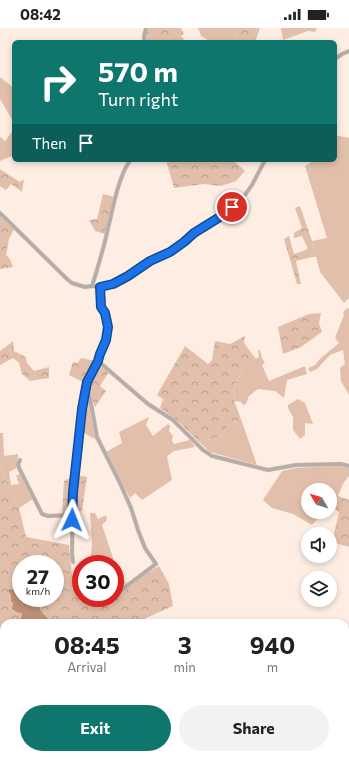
<!DOCTYPE html>
<style>
body{margin:0;font-family:Commissioner,sans-serif;background:#f2f2f2;color:#222;height:100vh;display:flex;flex-direction:column;font-size:15px;white-space:nowrap}
*{box-sizing:border-box;margin:0}
p{font-size:13px;color:#767676}
.icon{flex:none;width:22px;height:22px;fill:none;stroke:currentColor;stroke-width:2;stroke-linecap:round;stroke-linejoin:round}
.map{position:relative;flex:1;overflow:hidden}
.sheet{position:absolute;left:0px;top:591px;width:349px;height:140px;display:flex;flex-direction:column;background:#fff;border-radius:12px 12px 0 0;box-shadow:0 2px 6px #0003}
.sheet>*{flex:none}
.banner{position:absolute;left:12px;top:12px;width:325px;height:122px;border-radius:6px;box-shadow:0 2px 6px #0003;background:#0f766e;color:#fff;overflow:hidden}
.needle{width:26px;rotate:308deg}
.tools{position:absolute;left:301px;top:455px;display:grid;gap:8px}
.tools a{display:grid;place-items:center;width:36px;height:36px;border-radius:50%;background:#fff;box-shadow:0 2px 6px #0003;font-size:20px}
.speed{position:absolute;left:12px;top:527px;display:flex;gap:8px;font-size:20px;font-weight:700;text-align:center}
.speed>*{display:grid;place-content:center;width:52px;height:52px;border-radius:50%;background:#fff;box-shadow:0 2px 6px #0003;line-height:1}
.speed small{font-size:10px;font-weight:400}
.speed .limit{border:6px solid #d22;background:#fff;color:#111}
.pin{position:absolute;display:grid;place-items:center;width:34px;height:34px;color:#fff;margin:-17px;border:2px solid #fff;border-radius:50%;box-shadow:0 1px 4px #0007}
.me{position:absolute;width:44px;margin:-22px;rotate:2deg;stroke-linejoin:round;filter:drop-shadow(0 0 3px #0008)}
.turn{display:flex;align-items:center;gap:14px;height:84px;padding:0 20px;font-size:18px}
.turn .icon{width:52px;height:52px;stroke-width:2.5}
.turn b{display:block;font-size:28px;line-height:34px}
.then{display:flex;align-items:center;height:38px;padding:0 20px;background:#0003;gap:8px;font-size:15px}
.eta{display:flex;justify-content:space-evenly;align-items:center;height:68px;text-align:center}
.eta b{font-size:24px;font-weight:700;line-height:28px}
.cta{display:flex;gap:8px;margin-top:auto;padding:8px 20px}
.cta a{flex:1;height:46px;border-radius:24px;background:#0f766e;color:#fff;font-size:16px;font-weight:700;line-height:46px;text-align:center}
.cta a+a{background:#f2f2f2;color:#222}
.status{display:flex;justify-content:space-between;align-items:center;height:28px;padding:0 20px;background:#fff;direction:ltr}
.status svg{height:11px;fill:currentColor}
.map>svg:first-child{display:block}
.grass{fill:#e2bfab}
.forest{fill:url(#forest-crowns);fill-rule:evenodd}
.water{fill:#be9075}
.lines{fill:none;stroke-linecap:round;stroke-linejoin:round}
.minor-casing{stroke:#d7c9c0;stroke-width:4.5}
.minor{stroke:#b6ada8;stroke-width:3.5}
.route-casing{stroke:#114b97;stroke-width:10}
.route{stroke:#1a73e8;stroke-width:7}
</style>
<div class="status"><b>08:42</b><svg viewBox="0 0 49 12"><path d="M0 12V9h3v3zM5 12V6h3v6zM10 12V3h3v9zM15 12V0h3v12zM26 1h20v11H26zM47 4h2v5h-2z"/></svg></div>
<div class="map">
<svg width="349" height="731" viewBox="0 0 349 731">
<defs>
<pattern id="forest-crowns" width="20" height="18" patternUnits="userSpaceOnUse"><rect width="20" height="18" fill="#e2bfab"/><path d="M2 6a3 3 0 1 1 6 0M12 15a3 3 0 1 1 6 0" fill="none" stroke="#b99c8c"/></pattern>
</defs>
<rect width="100%" height="100%" fill="#fdede3"/>
<path class="grass" d="M197 0H235L237 14H211L201 8 199 2Z
M281 0H317L315 4 308 3 283 12Z
M0 49 14 60V95L0 71Z
M14 101V127L0 133V109L5 113Z
M335 107 349 110V270L344 275 320 244 312 213 327 210 305 138 315 132H335Z
M347 280 349 281V367L341 353 340 340 345 336 343 322 330 327 317 341 310 344 308 340 315 337 321 330 339 315 335 310 344 287 343 284Z
M258 322H260L262 330 265 335 262 337 269 353 305 338 307 346 287 352 284 370 275 363 258 361 249 368 246 376 243 377 241 374 235 373 233 361 244 339 259 329Z
M86 365 89 372 91 388 96 412 81 403Z
M298 371 305 375 313 396 305 395V407L300 411 293 402V389L288 380V377Z
M149 389 146 397 153 408 168 396 170 398 169 403 173 408 172 413 174 416 190 412 195 419 174 423 167 428 172 452 142 472 135 465 130 470 106 424 122 415 119 404Z
M241 391 257 437 210 424 199 414 223 408 227 398Z
M0 405H3L4 428 18 426 17 440 9 444 11 457 19 456 16 447 21 446 33 471 19 480 0 438Z
M331 438H344L349 440V448L344 454 338 468 330 465V462H308V484H324L312 497 293 486 272 480 263 472 282 443 296 440Z
M90 485H95L98 491 106 487 107 492 102 497 118 545 126 555 120 560 115 552V536H90L92 516Z"/>
<path class="forest" d="M148 0H181L184 6 181 8 186 14H147L146 8Z
M235 0H260L255 14H237Z
M166 132H233L245 143 236 153 221 158 204 156 174 160Z
M0 141 20 154 24 151 22 164 11 156 6 162 0 158Z
M103 166 114 169 105 206 95 203 89 192 97 191Z
M300 178 312 213 316 228 296 233 301 256H297L284 211 289 208 294 226 308 221 302 208 294 210V205L302 200 295 180Z
M0 187 14 201 9 211 6 227 10 231 13 239 0 241Z
M321 285 319 295 322 304 301 319 283 326 278 299 309 286Z
M245 308 244 315 256 331 244 339 233 361 235 375 241 391 227 398 223 408 199 414 180 395 160 380 163 371 157 367 185 318 208 336 212 332 215 313 230 316Z
M13 313 14 323 26 329 27 335 34 343 49 339V350L30 353 22 346 19 335 13 330 0 337V323Z
M81 330 91 332 95 333 85 355 69 347 73 334 78 335Z
M98 336 109 344 100 358 106 363 95 379 88 361 90 353Z
M0 438 19 480 26 509 69 517 72 548 81 556V570H97L106 578 134 553 159 538 169 556 173 578 146 590 147 595H4V727H263L259 731H0ZM21 536H55V570H21Z
M76 447 87 449 82 483 74 484Z
M72 449 71 485 66 487 62 486 64 453Z
M330 465 349 472V519L332 514 339 484 330 477Z
M277 727H322L324 731H279Z"/>
<path class="water" d="M12 561 21 564V570L37 571 40 573C38 579 40 584 46 588V589L48 590 47 593 50 595H19L22 587 21 584 19 585 12 581 13 575 11 573V567L8 562Z"/>
<g class="lines">
<g class="minor-casing">
<path id="minor" d="M145 14 144 9 146 0
M335 31 342 26 349 23
M0 185 67 251 72 255 85 259 92 258 100 259 113 256 128 248 150 233 170 225 184 214 194 205 223 187 242 171 252 157 264 134 266 132
M92 258C98 239 104 220 108 200 114 177 117 153 130 132
M98 333 148 376 173 392 203 422 212 428 268 442 296 437 341 436 349 438
M86 361 90 370 97 409 120 455 131 480 138 502 145 520 156 536 120 563
M20 432 18 436 19 440 42 486 48 488 72 487
M73 534 72 526 73 464 82 381 87 354 98 333 100 326 107 312 108 299 105 285 101 279 100 259
M117 727 118 731"/>
</g>
<use href="#minor" class="minor"/>
</g>
<g class="lines">
<g class="route-casing">
<path id="route" d="M72 492 73 464 82 381 87 354 98 333 100 326 106 312 108 299 105 285 101 279 100 259 113 256 128 248 150 233 170 224 184 214 194 205 223 187 232 179"/>
</g>
<use href="#route" class="route"/>
</g>
</svg>
<div class="tools">
<a><svg class="needle" viewBox="-14 -14 28 28"><path d="M0-13l5 13h-10z" fill="#e53935"/><path d="M0 13l5-13h-10z" fill="#767676"/></svg></a>
<a><svg class="icon" aria-label="sound" viewBox="0 0 24 24"><path d="M4 9h4l5-4v14l-5-4H4zM17 9q2 3 0 6"/></svg></a>
<a><svg class="icon" aria-label="layers" viewBox="0 0 24 24"><path d="M12 4l9 5-9 5-9-5zM3 14l9 5 9-5"/></svg></a>
</div>
<div class="speed"><div>27<small>km/h</small></div><div class="limit">30</div></div>
<div class="pin" style="left:232px;top:179px;background:#d93025"><svg class="icon" aria-label="arrive" viewBox="0 0 24 24"><path d="M6 21V4h12l-3 4 3 4H6"/></svg></div>
<svg class="me" style="left:72px;top:492px" viewBox="-20 -20 40 40"><path d="M0-17L14 15 0 8-14 15z" fill="#1a73e8" stroke="#fff" stroke-width="4"/></svg>
<div class="banner">
<div class="turn"><svg class="icon" aria-label="right" viewBox="0 0 24 24"><path d="M7 20v-9h11M14 6l5 5-5 5"/></svg><div><b>570 m</b>Turn right</div></div>
<div class="then">Then<svg class="icon" aria-label="arrive" viewBox="0 0 24 24"><path d="M6 21V4h12l-3 4 3 4H6"/></svg></div>
</div>
<section class="sheet">
<div class="eta">
<div><b>08:45</b><p>Arrival</p></div>
<div><b>3</b><p>min</p></div>
<div><b>940</b><p>m</p></div>
</div>
<div class="cta"><a>Exit</a><a>Share</a></div>
</section>
</div>
